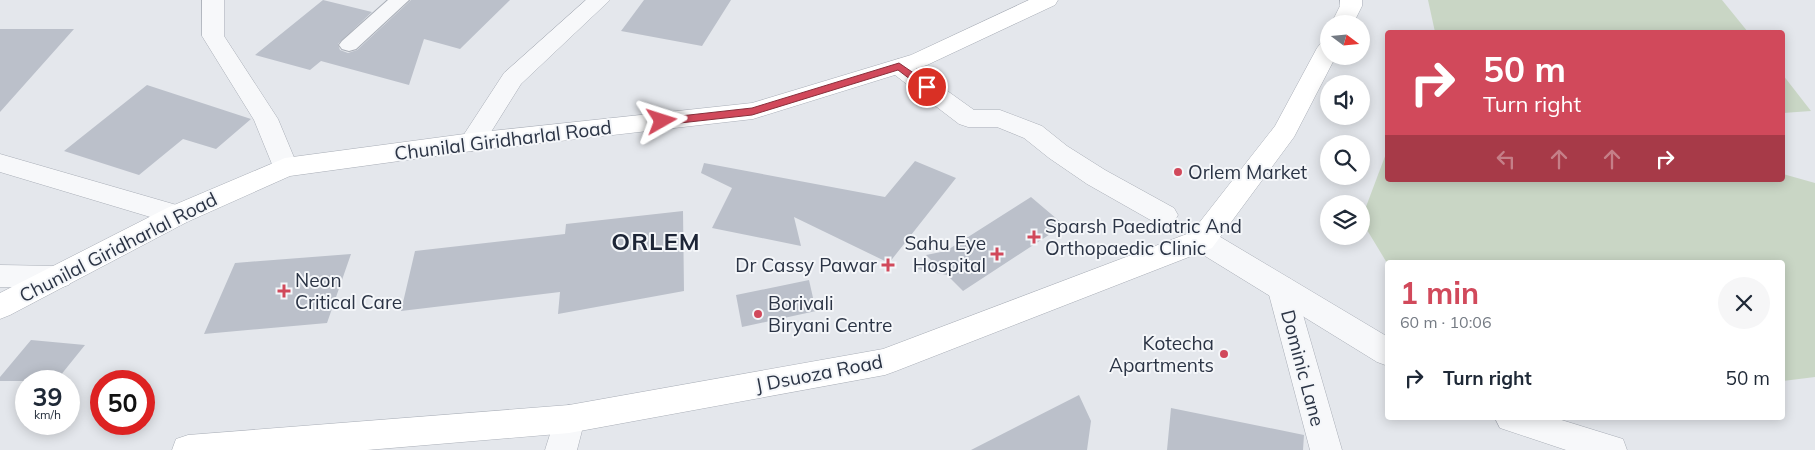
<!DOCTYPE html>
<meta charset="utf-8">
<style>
body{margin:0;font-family:Mulish,sans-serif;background:#f6f6f7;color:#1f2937;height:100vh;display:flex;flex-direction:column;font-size:19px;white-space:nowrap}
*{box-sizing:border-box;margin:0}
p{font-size:16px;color:#747a83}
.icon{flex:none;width:28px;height:28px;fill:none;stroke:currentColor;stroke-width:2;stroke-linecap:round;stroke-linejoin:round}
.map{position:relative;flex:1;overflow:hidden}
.drawer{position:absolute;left:1385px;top:260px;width:400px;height:160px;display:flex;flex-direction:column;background:#fff;border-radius:5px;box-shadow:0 2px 12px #0003}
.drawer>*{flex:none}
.banner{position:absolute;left:1385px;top:30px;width:400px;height:152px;border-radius:5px;box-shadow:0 2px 12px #0003;background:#d1495b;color:#fff;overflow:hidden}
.needle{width:32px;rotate:106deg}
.tools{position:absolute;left:1320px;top:15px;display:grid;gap:10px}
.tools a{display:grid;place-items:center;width:50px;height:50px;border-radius:50%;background:#fff;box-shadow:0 2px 12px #0003;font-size:25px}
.speed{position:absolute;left:15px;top:370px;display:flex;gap:10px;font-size:25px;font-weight:700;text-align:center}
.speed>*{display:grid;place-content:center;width:65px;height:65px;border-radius:50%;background:#fff;box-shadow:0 2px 12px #0003;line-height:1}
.speed small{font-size:12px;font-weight:400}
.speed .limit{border:8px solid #d22;background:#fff;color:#111}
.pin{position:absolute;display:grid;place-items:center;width:42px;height:42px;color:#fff;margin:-21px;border:2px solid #fff;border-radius:50%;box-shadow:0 1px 5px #0007}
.me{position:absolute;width:55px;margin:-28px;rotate:84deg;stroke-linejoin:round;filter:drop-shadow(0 0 4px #0008)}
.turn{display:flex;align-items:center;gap:18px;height:105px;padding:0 15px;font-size:22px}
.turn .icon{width:65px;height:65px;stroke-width:2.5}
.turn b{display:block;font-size:35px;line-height:42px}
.lanes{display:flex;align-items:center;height:48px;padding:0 15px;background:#0003;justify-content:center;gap:25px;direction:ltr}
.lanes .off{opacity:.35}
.round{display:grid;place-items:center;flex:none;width:52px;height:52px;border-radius:26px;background:#f6f6f7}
.summary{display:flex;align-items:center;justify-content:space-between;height:85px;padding:0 15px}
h1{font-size:30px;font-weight:700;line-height:38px;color:#d1495b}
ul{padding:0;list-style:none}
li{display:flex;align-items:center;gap:15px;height:65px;padding:0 15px}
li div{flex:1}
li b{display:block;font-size:19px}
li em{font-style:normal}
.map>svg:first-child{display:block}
.green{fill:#c9d6c5}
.building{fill:#bbc0ca}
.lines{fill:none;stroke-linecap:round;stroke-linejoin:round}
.service-casing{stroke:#a9aeb7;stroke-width:2}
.minor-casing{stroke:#a9aeb7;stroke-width:1}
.tertiary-casing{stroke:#a9aeb7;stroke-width:1}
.secondary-casing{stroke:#a9aeb7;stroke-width:1}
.service{fill:#f7f8fa;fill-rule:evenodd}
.minor{fill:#f7f8fa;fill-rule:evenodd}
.tertiary{fill:#f7f8fa;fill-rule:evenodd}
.secondary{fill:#fff;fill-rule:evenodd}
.route{fill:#d1495b;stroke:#882f3b}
.poi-dot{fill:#d1495b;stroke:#f4f6f9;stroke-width:2}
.labels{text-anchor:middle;stroke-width:4;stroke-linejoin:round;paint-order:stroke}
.street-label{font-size:19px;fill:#2b3445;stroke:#f4f6f9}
.poi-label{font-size:19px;fill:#2b3445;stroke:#f4f6f9;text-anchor:start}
.district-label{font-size:24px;font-weight:bold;letter-spacing:1px;fill:#1d2536;stroke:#f4f6f9}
</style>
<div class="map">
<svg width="1815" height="450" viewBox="0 0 1815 450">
<rect width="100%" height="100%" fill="#e4e7ec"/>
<path class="green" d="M1428 0H1722L1748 32H1435Z
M1783 75 1811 111 1783 113Z
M1387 151 1388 180H1782L1783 174 1815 183V377L1783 381 1782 262 1387 263 1361 220Z"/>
<path class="building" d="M323 0 372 12 338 44 340 50 348 53 357 50 411 0H510L460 49 424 39 409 85 321 61 310 70 255 55Z
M644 0H731L702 46 621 31Z
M0 29H74L0 112Z
M147 85 251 119 216 149 183 139 139 175 64 151Z
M915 161 956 178 889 263 794 217 801 246 712 228 732 188 701 173 704 163 885 197Z
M1031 197 1064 225 963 291 947 275 917 269 931 260 926 255 946 251Z
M683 211 684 291 558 314 560 292 401 311 415 251 565 234 566 224Z
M351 254 327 323 204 334 235 263Z
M809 280 816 311 742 327 736 295Z
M31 340 85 345 56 381H0V377Z
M1079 395 1091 421 1087 450H971Z
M1171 408 1304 435 1303 450H1167Z"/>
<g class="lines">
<g class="service-casing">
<path id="service" d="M388 0H409L356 49 349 51 342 49 339 45 342 41Z"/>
</g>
<g class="minor-casing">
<path id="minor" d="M202 0H224V36L278 119 298 167 294 174 285 176 276 174 254 120 202 36Z
M586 0H610L521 84 481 148 472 151 463 148 459 142 504 73Z
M899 59 907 62 974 110H1000L1042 126 1067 146 1105 170 1174 208 1178 215 1174 222 1164 225 1154 222 1087 184 1049 158 1024 138 997 127H968L959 124 891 72 887 67 891 62Z
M0 154 187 208 191 215 187 222 177 225 0 172Z
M0 265 59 266 69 269 73 277 69 285 59 288 0 287Z
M1281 275 1291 279 1295 287 1342 450H1310L1267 287 1271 279Z
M569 405 580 409 585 419 577 450H545L558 409Z"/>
</g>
<g class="tertiary-casing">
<path id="tertiary" d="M1202 229 1212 232 1388 337V366L1377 362 1192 248 1188 240 1192 232Z
M1495 418H1555L1623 439 1627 450H1566L1500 428Z"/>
</g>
<g class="secondary-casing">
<path id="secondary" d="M1029 0H1058L1055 5 927 65 753 119 472 151 290 176 187 222 10 315 0 319V293L167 208 285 158 472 133 752 103 911 55Z
M1340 0H1362V6L1353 24H1331L1340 6Z
M1329 41V56H1336L1294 137 1212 248 896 371 885 375 569 433 367 450H172L176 439 188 435 569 405 883 349 1192 232 1275 126 1317 48 1321 43Z"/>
</g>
<use href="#service" class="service"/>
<use href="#minor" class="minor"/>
<use href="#tertiary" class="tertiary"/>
<use href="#secondary" class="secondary"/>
</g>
<path class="route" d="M899 63 931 85V89H923L898 70 752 115 662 125 657 121 662 118 752 108Z"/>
<g class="poi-dot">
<circle cx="1178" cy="172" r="5"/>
<path d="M1031.5 229.5h5v5h5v5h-5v5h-5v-5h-5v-5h5z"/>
<path d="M994.5 246.5h5v5h5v5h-5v5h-5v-5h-5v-5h5z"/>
<path d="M885.5 257.5h5v5h5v5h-5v5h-5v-5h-5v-5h5z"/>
<path d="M281.5 283.5h5v5h5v5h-5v5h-5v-5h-5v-5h5z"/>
<circle cx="758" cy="314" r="5"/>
<circle cx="1224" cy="354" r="5"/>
</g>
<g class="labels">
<g class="street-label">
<text transform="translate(503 140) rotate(-7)" y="7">Chunilal Giridharlal Road</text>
<text transform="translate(118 247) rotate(-27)" y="7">Chunilal Giridharlal Road</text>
<text transform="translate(1303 368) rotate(75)" y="7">Dominic Lane</text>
<text transform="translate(819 373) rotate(-11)" y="7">J Dsuoza Road</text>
</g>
<g class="poi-label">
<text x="1188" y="179">Orlem Market</text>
<text x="1045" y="233">Sparsh Paediatric And<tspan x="1045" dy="22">Orthopaedic Clinic</tspan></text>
<text x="986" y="250" text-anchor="end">Sahu Eye<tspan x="986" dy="22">Hospital</tspan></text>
<text x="877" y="272" text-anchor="end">Dr Cassy Pawar</text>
<text x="295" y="287">Neon<tspan x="295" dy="22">Critical Care</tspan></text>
<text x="768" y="310">Borivali<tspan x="768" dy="22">Biryani Centre</tspan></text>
<text x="1214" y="350" text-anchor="end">Kotecha<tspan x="1214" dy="22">Apartments</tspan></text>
</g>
<g class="district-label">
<text x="656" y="250">ORLEM</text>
</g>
</g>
</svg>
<div class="tools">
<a><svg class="needle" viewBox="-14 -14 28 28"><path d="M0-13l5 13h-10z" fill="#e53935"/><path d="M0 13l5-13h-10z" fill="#747a83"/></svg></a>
<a><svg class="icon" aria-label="sound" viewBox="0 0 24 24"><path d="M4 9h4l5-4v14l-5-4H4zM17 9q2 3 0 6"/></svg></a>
<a><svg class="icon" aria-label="search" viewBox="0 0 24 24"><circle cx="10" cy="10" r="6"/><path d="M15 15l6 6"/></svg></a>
<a><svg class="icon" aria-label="layers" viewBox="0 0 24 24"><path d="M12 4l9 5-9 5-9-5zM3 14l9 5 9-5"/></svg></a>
</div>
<div class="speed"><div>39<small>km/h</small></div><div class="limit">50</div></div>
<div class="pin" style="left:927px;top:87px;background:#d93025"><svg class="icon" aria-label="arrive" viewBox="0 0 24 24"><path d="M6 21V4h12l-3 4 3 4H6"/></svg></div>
<svg class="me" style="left:662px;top:121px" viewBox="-20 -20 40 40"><path d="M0-17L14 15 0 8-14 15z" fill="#d1495b" stroke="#fff" stroke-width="4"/></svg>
<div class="banner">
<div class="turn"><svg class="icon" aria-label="right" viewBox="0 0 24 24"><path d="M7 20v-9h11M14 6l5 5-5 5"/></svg><div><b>50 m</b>Turn right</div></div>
<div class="lanes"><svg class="icon off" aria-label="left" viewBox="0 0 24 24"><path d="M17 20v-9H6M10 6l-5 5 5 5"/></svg><svg class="icon off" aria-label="ahead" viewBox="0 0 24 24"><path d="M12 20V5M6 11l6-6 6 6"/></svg><svg class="icon off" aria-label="ahead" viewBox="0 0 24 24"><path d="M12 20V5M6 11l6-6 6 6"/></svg><svg class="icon" aria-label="right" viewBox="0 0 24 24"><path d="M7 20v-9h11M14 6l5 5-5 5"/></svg></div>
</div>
<section class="drawer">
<div class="summary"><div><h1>1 min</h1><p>60 m · 10:06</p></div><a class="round"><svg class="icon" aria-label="close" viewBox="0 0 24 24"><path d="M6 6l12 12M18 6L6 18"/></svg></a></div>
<ul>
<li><svg class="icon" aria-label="right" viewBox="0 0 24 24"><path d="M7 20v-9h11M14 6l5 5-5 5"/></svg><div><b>Turn right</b></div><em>50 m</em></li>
</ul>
</section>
</div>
